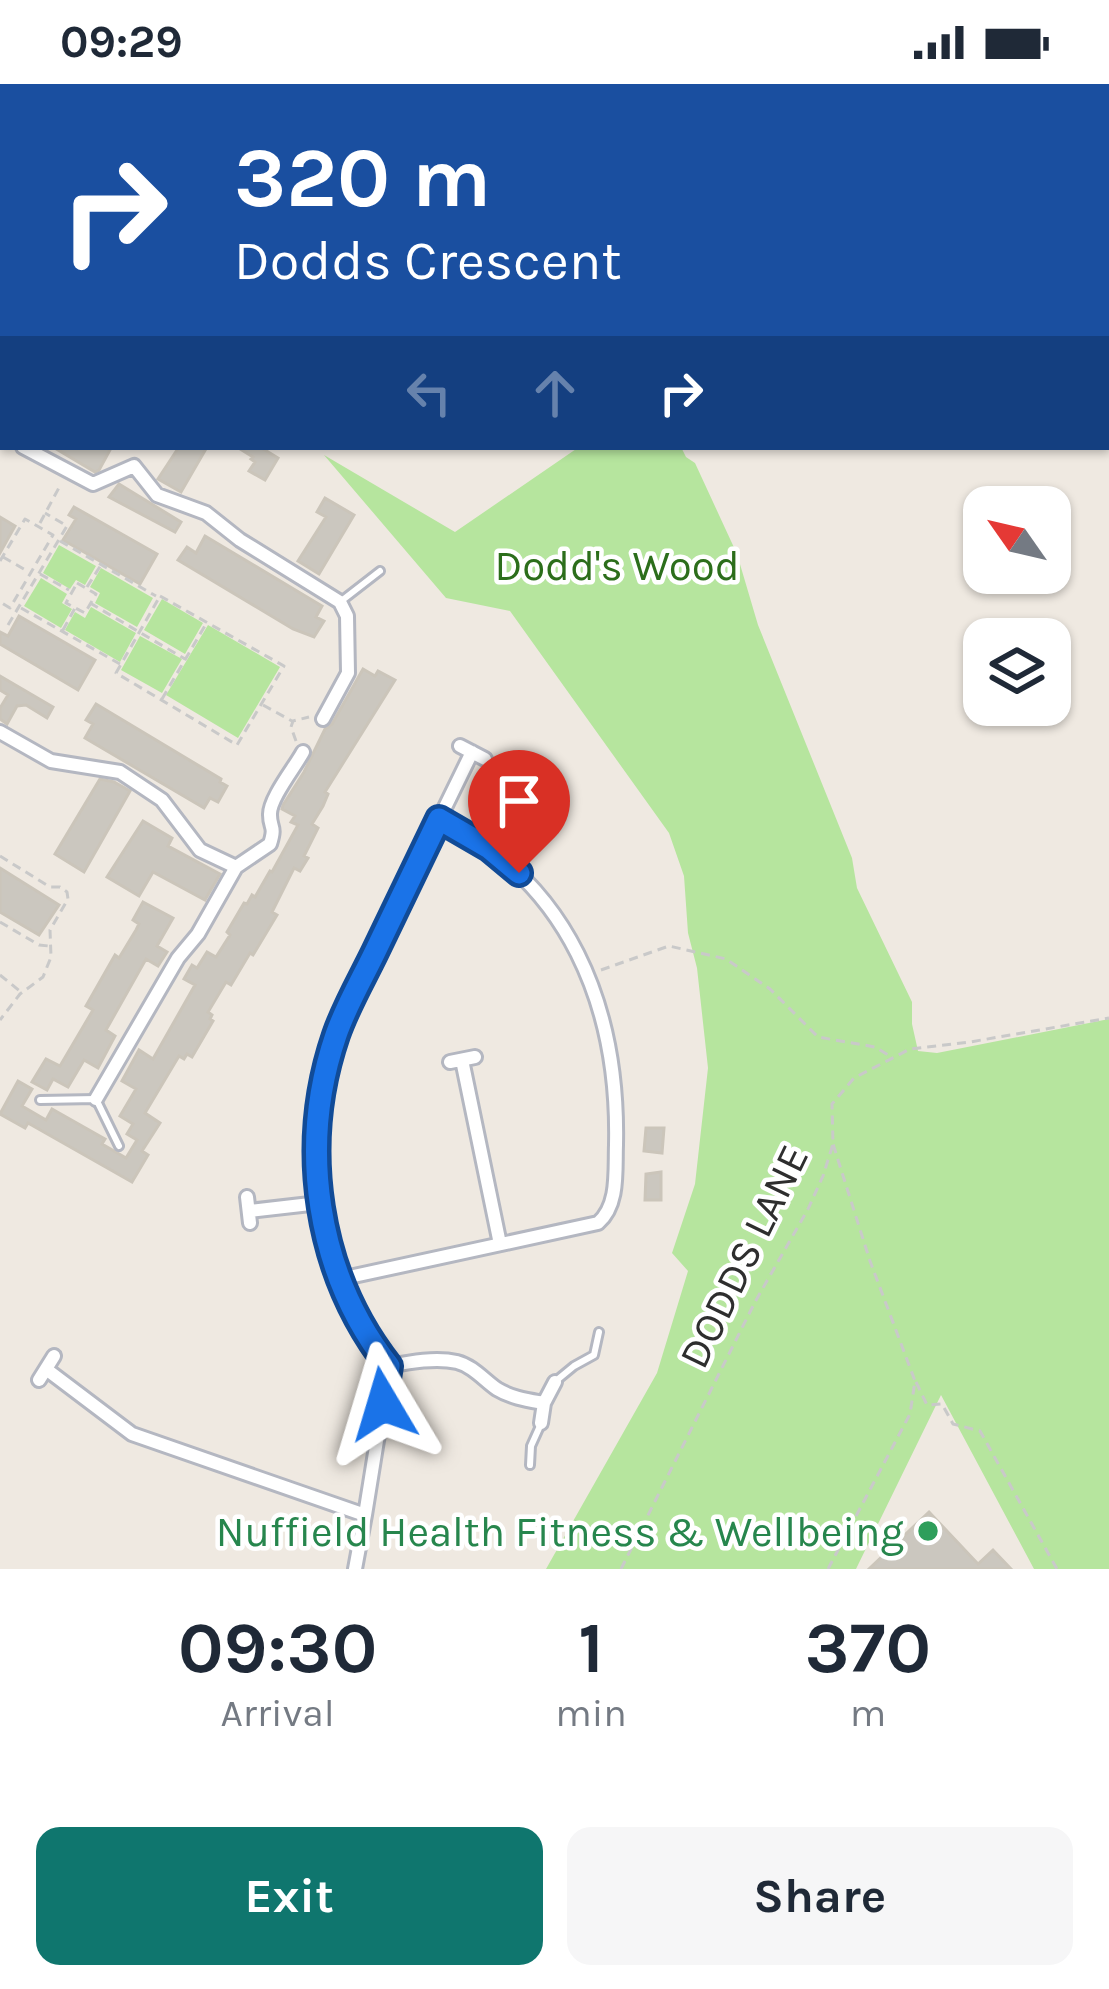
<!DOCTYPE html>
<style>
body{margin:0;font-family:Karla,sans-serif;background:#f6f6f7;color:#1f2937;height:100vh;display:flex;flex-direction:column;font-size:45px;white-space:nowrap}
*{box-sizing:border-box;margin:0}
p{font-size:39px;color:#747a83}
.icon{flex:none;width:66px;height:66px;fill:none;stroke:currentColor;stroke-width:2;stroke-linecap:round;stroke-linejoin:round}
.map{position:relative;height:1485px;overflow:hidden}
.sheet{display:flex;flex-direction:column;background:#fff;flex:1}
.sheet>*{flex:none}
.guide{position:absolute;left:0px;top:0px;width:1110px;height:366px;box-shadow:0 3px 9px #0004;background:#1a4fa0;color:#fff;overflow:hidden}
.needle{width:78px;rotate:304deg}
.controls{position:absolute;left:963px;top:402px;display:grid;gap:24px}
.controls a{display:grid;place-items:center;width:108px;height:108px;border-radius:24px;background:#fff;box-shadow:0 3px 9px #0004;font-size:60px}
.pin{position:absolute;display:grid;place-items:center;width:102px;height:102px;color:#fff;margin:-123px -51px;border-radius:50% 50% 50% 0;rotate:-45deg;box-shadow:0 0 12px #0007}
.pin .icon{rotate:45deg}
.me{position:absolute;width:132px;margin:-66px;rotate:353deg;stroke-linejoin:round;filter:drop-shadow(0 0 9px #0008)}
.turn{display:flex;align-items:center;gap:42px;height:252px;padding:0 36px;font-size:54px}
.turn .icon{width:156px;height:156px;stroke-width:2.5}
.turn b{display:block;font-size:84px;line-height:102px}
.lanes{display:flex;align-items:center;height:114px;padding:0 36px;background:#0003;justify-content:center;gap:60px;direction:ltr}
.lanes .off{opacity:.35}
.eta{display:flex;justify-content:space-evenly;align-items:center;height:204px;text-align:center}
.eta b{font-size:72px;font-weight:700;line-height:84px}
.action{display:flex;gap:24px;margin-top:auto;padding:24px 36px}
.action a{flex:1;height:138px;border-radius:24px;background:#0f766e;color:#fff;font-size:48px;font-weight:700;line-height:138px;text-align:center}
.action a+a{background:#f6f6f7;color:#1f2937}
.status{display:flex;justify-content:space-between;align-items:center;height:84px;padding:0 60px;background:#fff;direction:ltr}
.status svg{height:33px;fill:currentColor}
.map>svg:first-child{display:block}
.green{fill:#b6e59e}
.building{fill:#cbc7bf;stroke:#cbc5ba;stroke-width:3}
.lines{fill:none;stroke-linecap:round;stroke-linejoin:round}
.service-casing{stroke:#b4b7c1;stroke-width:12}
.minor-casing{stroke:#b4b7c1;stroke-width:18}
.path{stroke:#c9c9c9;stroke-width:3;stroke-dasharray:9 6;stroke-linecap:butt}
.service{stroke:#fff;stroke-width:6}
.minor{stroke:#fff;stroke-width:12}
.route-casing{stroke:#114b97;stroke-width:30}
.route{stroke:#1a73e8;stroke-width:21}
.leisure-dot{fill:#2e9e5b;stroke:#fff;stroke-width:4.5}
.labels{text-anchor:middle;stroke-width:9;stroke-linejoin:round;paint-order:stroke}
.park-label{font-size:42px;fill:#2c6e1b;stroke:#fff}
.street-label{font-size:42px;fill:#2e2e2e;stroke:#fff}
.leisure-label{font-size:42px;fill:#27864d;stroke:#fff;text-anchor:end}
</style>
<div class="status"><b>09:29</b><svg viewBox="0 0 49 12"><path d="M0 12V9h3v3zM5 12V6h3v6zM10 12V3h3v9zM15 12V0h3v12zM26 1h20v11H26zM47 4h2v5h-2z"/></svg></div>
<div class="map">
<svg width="1109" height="1485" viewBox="0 0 1109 1485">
<rect width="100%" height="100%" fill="#efe9e1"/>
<path class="green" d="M0 0H288V3H3V199L0 198Z
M579 363H681L686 373 695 379 737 470 758 541 852 774 857 804 912 918V940L918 967 937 969 1109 935V1485H1034L941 1311 856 1485H546L657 1289 688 1187 672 1169 695 1100 708 984 697 884 688 849 684 792 669 749 510 527 446 514 324 371 455 448Z
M59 461 96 482 85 501 76 496 70 505 43 489Z
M101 484 153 514 137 543 95 519 100 509 90 503Z
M41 494 67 510 62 519 72 525 61 544 24 522Z
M162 515 203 539 185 570 144 546Z
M91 523 136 549 120 578 65 546 75 528 85 534Z
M208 541 280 583 238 654 166 611Z
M140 552 182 575 162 609 121 586Z"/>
<path class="building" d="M53 363H104L110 366 99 386 95 388Z
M179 363H207L181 408 158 395Z
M237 363H260L278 374 265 396 249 387 255 378 251 375 253 373Z
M119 400 181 438 175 448 109 413Z
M325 414 354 431 319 490 298 477 326 433 317 428Z
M74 423 157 470 140 500 63 456 76 435 69 431Z
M0 433 15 442 0 469Z
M205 452 322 522 316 533 324 537 314 553 293 545 178 476 187 463 196 469Z
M19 532 95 576 78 606 0 560V548L8 552Z
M363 585 375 592 378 587 395 596 325 708 328 710 323 722 312 740 318 744 304 772 308 774 300 787 294 784 272 828 277 831 253 871 250 869 231 901 226 898 208 928 212 931 210 935 213 937 192 973 187 970 184 975 179 972 145 1029 160 1039 142 1067 148 1071 132 1098 28 1039 25 1044 0 1030 18 997 32 1005 22 1022 46 1036 52 1025 105 1055 102 1060 126 1074 137 1056 127 1050 133 1040 120 1032 136 1005 122 997 139 966 153 975 195 901 184 895 192 881 197 884 207 868 216 873 230 851 227 848 244 819 247 820 252 811 255 813 270 787 272 788 298 741 291 738 295 732 282 725 283 721 304 688 325 645 332 640Z
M0 592 53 623 47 634 26 621 17 622 7 640 0 635V624L8 611 0 606Z
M96 620 221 695 220 698 227 702 218 718 210 714 204 724 85 654 93 640 86 636Z
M100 695 114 698 130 707 84 788 55 770Z
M143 737 172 754 168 762 220 790 205 816 153 788 139 812 107 793Z
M0 784 59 821 39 851 0 828Z
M143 818 173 834 157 862 167 868 158 882 146 875 106 946 115 952 98 984 84 976 68 1003 53 995 47 1006 32 998 46 975 60 982 93 926 86 922 115 871 119 874 136 846 139 840 133 836Z
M646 1044H664L662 1069 644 1067Z
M661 1088V1116H645L646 1090Z
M929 1428 978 1480 993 1466 1011 1485H869Z"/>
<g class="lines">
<g class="service-casing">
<path id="service" d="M0 316 3 311
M340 518 380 487
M40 1016 96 1015 119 1062
M557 1296 574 1282 594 1271 599 1248
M530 1381 531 1362 540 1342"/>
</g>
<g class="minor-casing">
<path id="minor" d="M0 350 3 351
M23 363 93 400 134 382 157 411 206 429 240 456 340 518 347 532 348 589 323 635
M0 648 51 677 120 688 162 716 200 766 236 783 198 850 178 874 96 1015
M460 662 485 675
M236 783 270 760C276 741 270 745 270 731 269 715 295 683 303 668
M462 976 500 1160
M450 978 475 973
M247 1113 250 1139
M249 1127 319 1119
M340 1195 598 1139C619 1121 615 1087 616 1061 619 923 569 797 439 735
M389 1282C317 1188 298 1063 336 951 350 910 373 872 391 834 418 779 445 723 472 668
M389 1282C410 1278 436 1273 457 1278 473 1282 484 1296 497 1305 512 1314 527 1316 544 1319
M46 1285 132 1350 365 1431 355 1485
M39 1296 54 1272
M541 1339 544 1319 555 1298
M365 1431 389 1282"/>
</g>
<path class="path" d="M40 439 61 400
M60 457 156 512
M3 473 29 488
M0 477 25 435 53 451 10 524 0 518
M40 490 69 506
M77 499 96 510 85 529 66 519Z
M87 503 101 481
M160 512 284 582 237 661 116 589Z
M90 519 185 575
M21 524 120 580
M8 541 67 442 45 429
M63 546 75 524
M162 615 206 540
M263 621 292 637
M296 657 291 643 293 637 309 633
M0 772 50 803H60L67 808 68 815 50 846 51 873 43 893 20 910 0 936
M0 838 39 861 49 862
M601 886 669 862 726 875 770 905 818 953 875 963 890 972
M0 891 21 908
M916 1298 927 1321 942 1320 953 1340 980 1347 1057 1485
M621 1485 755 1218 808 1125 823 1092 833 1060 832 1020 854 994 910 965 970 958 1109 934
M828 1485 910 1330 915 1297 870 1177 833 1060"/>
<use href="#service" class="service"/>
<use href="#minor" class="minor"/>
</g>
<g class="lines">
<g class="route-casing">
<path id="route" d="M383 1320 389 1282C316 1189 298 1062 336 951 346 922 362 895 375 868 396 824 418 779 439 735L489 764 519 789"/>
</g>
<use href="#route" class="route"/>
</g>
<circle class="leisure-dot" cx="928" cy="1447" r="12"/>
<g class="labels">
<g class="park-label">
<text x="617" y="496">Dodd's Wood</text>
</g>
<g class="street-label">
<text transform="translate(743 1172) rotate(-64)" y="15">DODDS LANE</text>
</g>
<g class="leisure-label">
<text x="904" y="1462">Nuffield Health Fitness &amp; Wellbeing</text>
</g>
</g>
</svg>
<div class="controls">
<a><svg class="needle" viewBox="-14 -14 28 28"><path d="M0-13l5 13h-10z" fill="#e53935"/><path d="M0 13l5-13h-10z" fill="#747a83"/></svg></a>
<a><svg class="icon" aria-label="layers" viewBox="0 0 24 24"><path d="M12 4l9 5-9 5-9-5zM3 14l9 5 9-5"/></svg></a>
</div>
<div class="pin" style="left:519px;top:789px;background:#d93025"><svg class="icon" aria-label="arrive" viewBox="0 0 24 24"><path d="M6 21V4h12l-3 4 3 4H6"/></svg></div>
<svg class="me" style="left:383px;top:1320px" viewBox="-20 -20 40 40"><path d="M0-17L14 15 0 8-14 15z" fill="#1a73e8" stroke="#fff" stroke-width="4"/></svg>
<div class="guide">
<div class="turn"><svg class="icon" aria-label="right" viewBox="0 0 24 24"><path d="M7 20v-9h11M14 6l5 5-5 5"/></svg><div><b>320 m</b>Dodds Crescent</div></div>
<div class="lanes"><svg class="icon off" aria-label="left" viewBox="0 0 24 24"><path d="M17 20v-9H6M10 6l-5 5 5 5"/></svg><svg class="icon off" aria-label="ahead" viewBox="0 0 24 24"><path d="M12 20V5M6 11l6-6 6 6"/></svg><svg class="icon" aria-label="right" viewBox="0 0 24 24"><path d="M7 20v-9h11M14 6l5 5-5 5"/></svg></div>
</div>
</div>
<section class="sheet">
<div class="eta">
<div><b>09:30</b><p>Arrival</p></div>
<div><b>1</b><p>min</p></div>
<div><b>370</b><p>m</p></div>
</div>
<div class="action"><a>Exit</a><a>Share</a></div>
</section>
